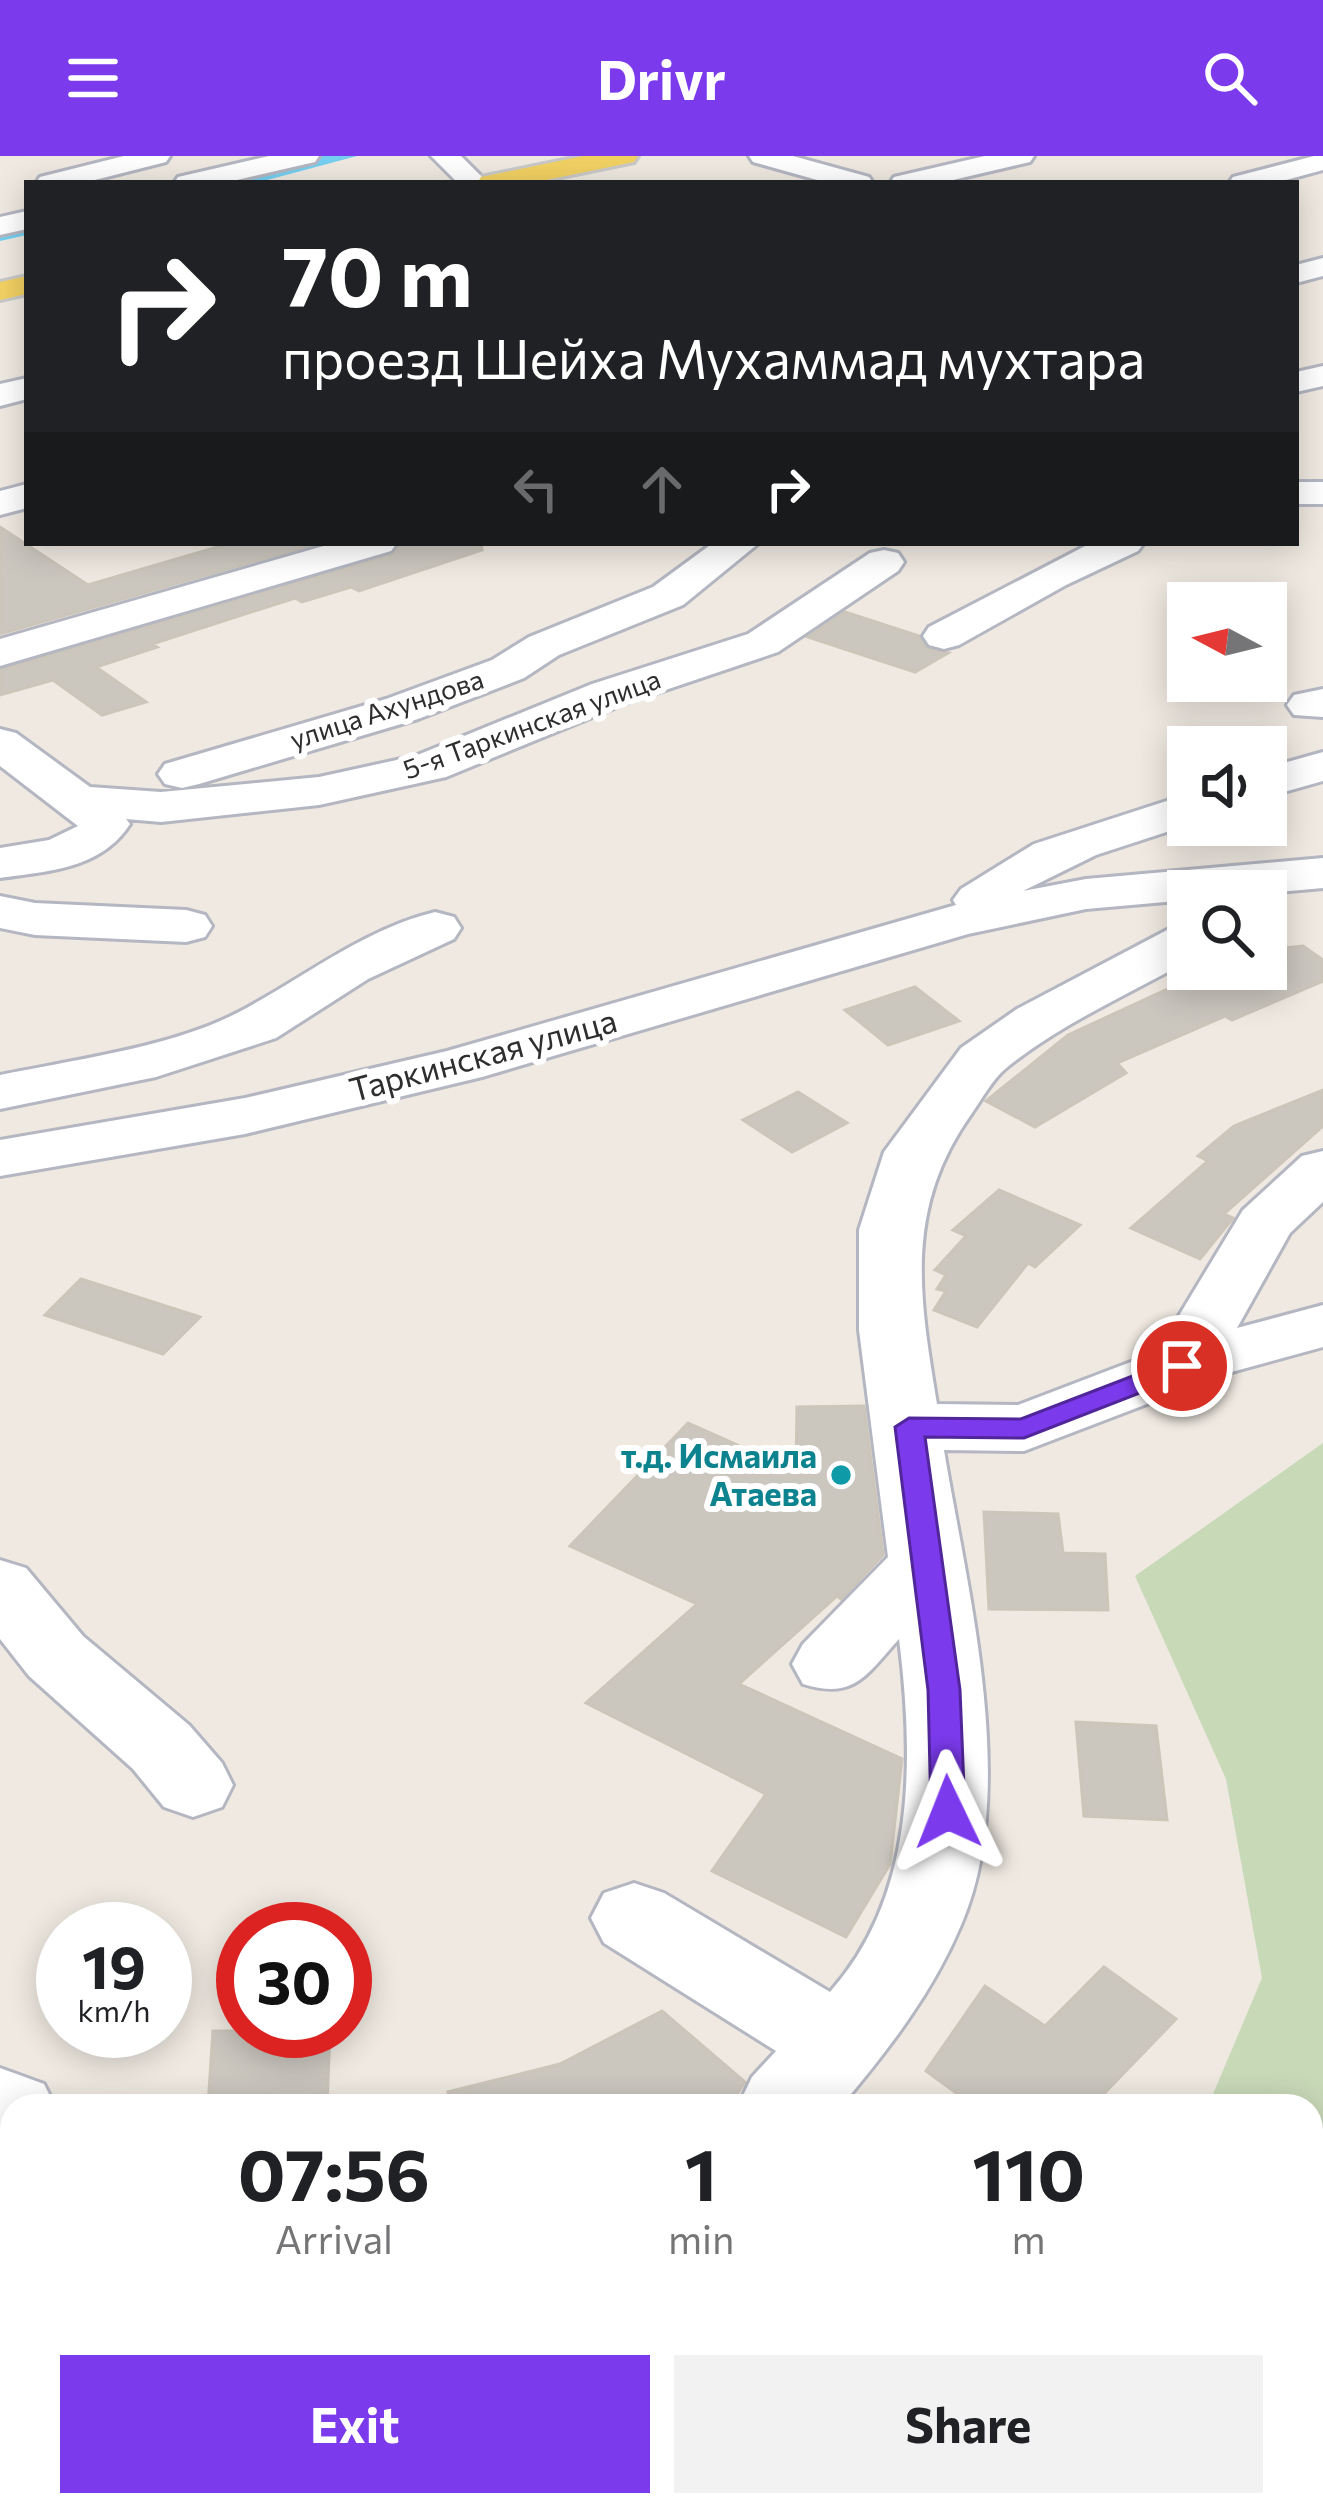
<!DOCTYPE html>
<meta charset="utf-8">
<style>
body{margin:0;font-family:Commissioner,sans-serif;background:#f2f2f2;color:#202124;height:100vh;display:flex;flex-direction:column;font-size:45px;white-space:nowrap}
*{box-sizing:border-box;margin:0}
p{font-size:39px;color:#757577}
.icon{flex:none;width:66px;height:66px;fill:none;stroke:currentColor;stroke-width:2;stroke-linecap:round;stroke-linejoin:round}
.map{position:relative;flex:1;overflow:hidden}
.panel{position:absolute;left:0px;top:1938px;width:1323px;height:423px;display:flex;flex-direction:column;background:#fff;border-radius:36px 36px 0 0;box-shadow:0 6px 30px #0003}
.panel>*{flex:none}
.top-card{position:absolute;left:24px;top:24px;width:1275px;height:366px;border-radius:0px;box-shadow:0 6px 30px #0003;background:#202124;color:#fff;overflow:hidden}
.needle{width:78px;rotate:277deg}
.tools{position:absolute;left:1167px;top:426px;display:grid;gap:24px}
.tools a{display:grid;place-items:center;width:120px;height:120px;border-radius:0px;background:#fff;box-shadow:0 6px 30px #0003;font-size:60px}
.speed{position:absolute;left:36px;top:1746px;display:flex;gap:24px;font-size:60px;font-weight:700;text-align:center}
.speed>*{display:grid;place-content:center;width:156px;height:156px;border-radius:50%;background:#fff;box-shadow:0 6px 30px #0003;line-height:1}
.speed small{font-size:30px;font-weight:400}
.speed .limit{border:18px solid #d22;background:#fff;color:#111}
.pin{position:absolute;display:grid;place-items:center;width:102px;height:102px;color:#fff;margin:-51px;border:6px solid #fff;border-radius:50%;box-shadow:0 3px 12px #0007}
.me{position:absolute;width:132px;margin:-66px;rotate:358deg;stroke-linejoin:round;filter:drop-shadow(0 0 9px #0008)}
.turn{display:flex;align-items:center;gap:42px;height:252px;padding:0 60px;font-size:54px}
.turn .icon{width:156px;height:156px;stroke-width:2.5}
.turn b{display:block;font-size:84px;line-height:102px}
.lanes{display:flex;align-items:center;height:114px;padding:0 60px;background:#0003;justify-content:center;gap:60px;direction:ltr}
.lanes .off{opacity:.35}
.eta{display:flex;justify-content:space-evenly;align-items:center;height:204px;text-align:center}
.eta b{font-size:72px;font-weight:700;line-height:84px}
.cta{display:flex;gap:24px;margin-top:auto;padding:24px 60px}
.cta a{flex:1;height:138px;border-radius:0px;background:#7c3aed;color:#fff;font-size:48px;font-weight:700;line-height:138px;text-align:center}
.cta a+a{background:#f2f2f2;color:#202124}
header{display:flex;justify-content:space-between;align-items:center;height:156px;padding:0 60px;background:#7c3aed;color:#fff;font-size:54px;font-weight:700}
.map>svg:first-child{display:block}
.cemetery{fill:#c8d9b8}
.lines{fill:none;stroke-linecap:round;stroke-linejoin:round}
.canal{fill:#75cff0;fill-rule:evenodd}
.building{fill:#cbc7bf;stroke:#cbc5ba;stroke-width:3}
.minor-casing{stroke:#b4b7c1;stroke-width:6}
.major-casing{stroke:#c9c9c9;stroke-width:6}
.minor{fill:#fff;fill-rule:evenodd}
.major{fill:#f2d163;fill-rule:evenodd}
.route{fill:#7c3aed;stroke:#51269a;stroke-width:3}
.culture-dot{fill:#0f9aa8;stroke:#fff;stroke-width:4.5}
.labels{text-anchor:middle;stroke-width:12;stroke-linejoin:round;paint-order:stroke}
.far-street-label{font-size:27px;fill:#2e2e2e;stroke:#fff}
.street-label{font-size:33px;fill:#2e2e2e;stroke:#fff}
.culture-label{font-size:33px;font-weight:bold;fill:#0d838f;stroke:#fff;text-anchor:end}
</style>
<header><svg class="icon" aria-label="menu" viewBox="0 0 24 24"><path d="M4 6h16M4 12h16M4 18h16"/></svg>Drivr<svg class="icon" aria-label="search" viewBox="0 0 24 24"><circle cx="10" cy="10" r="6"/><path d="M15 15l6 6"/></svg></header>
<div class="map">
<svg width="1323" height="2360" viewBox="0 0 1323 2360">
<rect width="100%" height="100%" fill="#efe9e1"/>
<path class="cemetery" d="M1323 1287V2360H1171L1159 2349H1311V1950H1208L1262 1822 1226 1623 1135 1420Z"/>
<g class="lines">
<path class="canal" d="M321 0H357L256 27H219Z
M27 67V79L0 85V73Z"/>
</g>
<path class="building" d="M0 371 88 429 231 387H318L0 478Z
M401 387H481L482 394 359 435 351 431 302 446 295 442 152 488 157 491 96 511 146 546 102 559 53 524 0 539V514L392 399Z
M845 456 919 480 928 493 948 497 915 516 808 481Z
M1303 790 1323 804V825L1232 864 1225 860 1117 907 1126 917 1035 971 986 945 1068 879 1211 813H1266V794Z
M915 831 959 865 888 889 845 854Z
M1323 934V970L1224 1058 1233 1062 1200 1103 1131 1072 1208 1005 1198 1000 1234 970Z
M798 936 847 967 792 996 743 964Z
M999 1034 1080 1069 1035 1111 1028 1107 977 1171 934 1154 946 1135 937 1133 946 1119 935 1114 966 1080 953 1074Z
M81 1123 200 1161 163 1198 45 1159Z
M864 1250 883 1399 841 1443 837 1440 739 1528 902 1603 890 1708 846 1781 712 1715 766 1638 586 1547 697 1448 570 1390 688 1267 796 1315 797 1251Z
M984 1356 1058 1358 1063 1397 1105 1398 1108 1454 989 1453Z
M1076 1566 1156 1570 1167 1664 1084 1660Z
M1104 1811 1176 1863 1092 1950H974L926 1915 985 1830 1045 1870Z
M662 1855 745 1926 729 1950H450L448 1936 560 1908Z
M213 1875H330L327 1950H208Z"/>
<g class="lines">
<g class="minor-casing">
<path id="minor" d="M124 0H170L166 6 83 27H36L40 21Z
M269 0H319L315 6 224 27H174L178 21Z
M431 0H461L488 27H458Z
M749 0H793L869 21 873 27H828L753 6Z
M985 0H1034L1030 6 940 27H890L894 21Z
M1314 0H1323V14L1275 27H1229L1233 21Z
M27 55V73L0 79V61Z
M1323 102V120L1296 127V109Z
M1323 210V230L1296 236V216Z
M27 222V243L0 250V228Z
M1296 326H1323V348H1296Z
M27 328V352L0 359V335Z
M334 387H397L391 395 0 510V483Z
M713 387H759L683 449 559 499 524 522 418 563 199 628 182 632 165 628 158 618 165 608 386 543 492 504 529 481 653 431Z
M1091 387H1144L1138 395 1066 429 959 489 944 493 929 489 923 480 929 471Z
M884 394 898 397 904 406 898 415 778 496 624 548 446 621 319 649 161 666 126 663 130 668C101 713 49 715 0 722V692L49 684 78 670 0 610V573L16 577 90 631 161 636 319 621 415 600 592 528 748 478 870 397Z
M1323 533V561L1294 559 1287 549 1294 539Z
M1323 596V625L1266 641V612Z
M1188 638V669L1096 699 1023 735 1086 723 1323 702V732L1266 737 1188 735V744L1086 753 968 778 482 921 245 978 0 1020V984L245 942 447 895 956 749 953 744 961 733 1034 688Z
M0 740 35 747 186 754 205 759 212 770 205 781 186 786 35 779 0 772Z
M435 756 454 761 461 772 454 783 368 823 276 882 156 921 0 953V919C73 904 173 891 239 856 304 822 362 774 435 756Z
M1188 768V805C1127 839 1060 868 1005 913 992 924 982 943 972 957 904 1052 919 1139 937 1248L1018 1249 1157 1196 1243 1054 1302 1000 1323 995V1046L1290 1077 1237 1172 1323 1149V1191L1228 1217 1024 1295 944 1294C967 1434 1020 1634 961 1769 932 1838 888 1894 841 1950H738L752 1921 776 1895 604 1787 591 1762 604 1737 634 1727 664 1737 830 1836C916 1740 914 1603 899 1483 866 1519 855 1544 803 1528L792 1508 803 1488 888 1401 859 1174V1074L884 996 961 892 1017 853 1169 773Z
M0 1404 26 1412 83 1480 189 1569 222 1607 233 1629 222 1651 193 1661 164 1651 133 1613 29 1520 0 1483Z
M0 1912 44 1928 55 1950H12V1998L0 1994Z
M288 2349H393L397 2360H292Z"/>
</g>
<g class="major-casing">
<path id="major" d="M583 0H638L634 6 532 27H477L481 21Z
M27 120V138L0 144V126Z"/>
</g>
<use href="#minor" class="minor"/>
<use href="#major" class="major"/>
</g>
<path class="route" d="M1182 1201 1196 1210 1191 1217 1024 1282 925 1281 960 1534 965 1656 960 1665 948 1669 936 1665 931 1656 928 1534 895 1271 909 1262 1021 1263Z"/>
<circle class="culture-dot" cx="841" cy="1319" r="12"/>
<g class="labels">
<g class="far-street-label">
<text transform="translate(387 554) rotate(-18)" y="9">улица Ахундова</text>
<text transform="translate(532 569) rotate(-20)" y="9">5-я Таркинская улица</text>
</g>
<g class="street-label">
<text transform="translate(483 899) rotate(-15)" y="12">Таркинская улица</text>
</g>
<g class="culture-label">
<text x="817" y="1312">т.д. Исмаила<tspan x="817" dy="38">Атаева</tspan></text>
</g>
</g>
</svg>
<div class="tools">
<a><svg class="needle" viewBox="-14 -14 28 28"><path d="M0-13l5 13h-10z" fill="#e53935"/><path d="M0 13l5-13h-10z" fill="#757577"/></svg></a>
<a><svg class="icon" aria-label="sound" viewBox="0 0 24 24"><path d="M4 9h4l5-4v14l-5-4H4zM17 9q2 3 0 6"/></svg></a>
<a><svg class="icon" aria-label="search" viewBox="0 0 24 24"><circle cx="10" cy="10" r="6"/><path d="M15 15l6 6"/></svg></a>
</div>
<div class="speed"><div>19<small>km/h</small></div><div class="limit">30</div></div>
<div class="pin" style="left:1182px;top:1210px;background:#d93025"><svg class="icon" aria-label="arrive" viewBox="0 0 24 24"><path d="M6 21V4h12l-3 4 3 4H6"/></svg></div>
<svg class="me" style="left:948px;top:1656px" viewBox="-20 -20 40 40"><path d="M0-17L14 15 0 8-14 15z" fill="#7c3aed" stroke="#fff" stroke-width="4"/></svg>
<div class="top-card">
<div class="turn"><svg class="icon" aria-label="right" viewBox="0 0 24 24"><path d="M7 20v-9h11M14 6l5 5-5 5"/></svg><div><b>70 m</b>проезд Шейха Мухаммад мухтара</div></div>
<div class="lanes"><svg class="icon off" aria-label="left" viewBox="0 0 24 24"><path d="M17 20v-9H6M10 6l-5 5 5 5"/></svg><svg class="icon off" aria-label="ahead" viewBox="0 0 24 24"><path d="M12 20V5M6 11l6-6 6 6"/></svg><svg class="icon" aria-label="right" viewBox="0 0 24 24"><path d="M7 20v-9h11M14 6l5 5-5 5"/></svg></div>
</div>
<section class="panel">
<div class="eta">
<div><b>07:56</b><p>Arrival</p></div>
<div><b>1</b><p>min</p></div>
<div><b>110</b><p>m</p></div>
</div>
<div class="cta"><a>Exit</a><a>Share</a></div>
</section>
</div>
